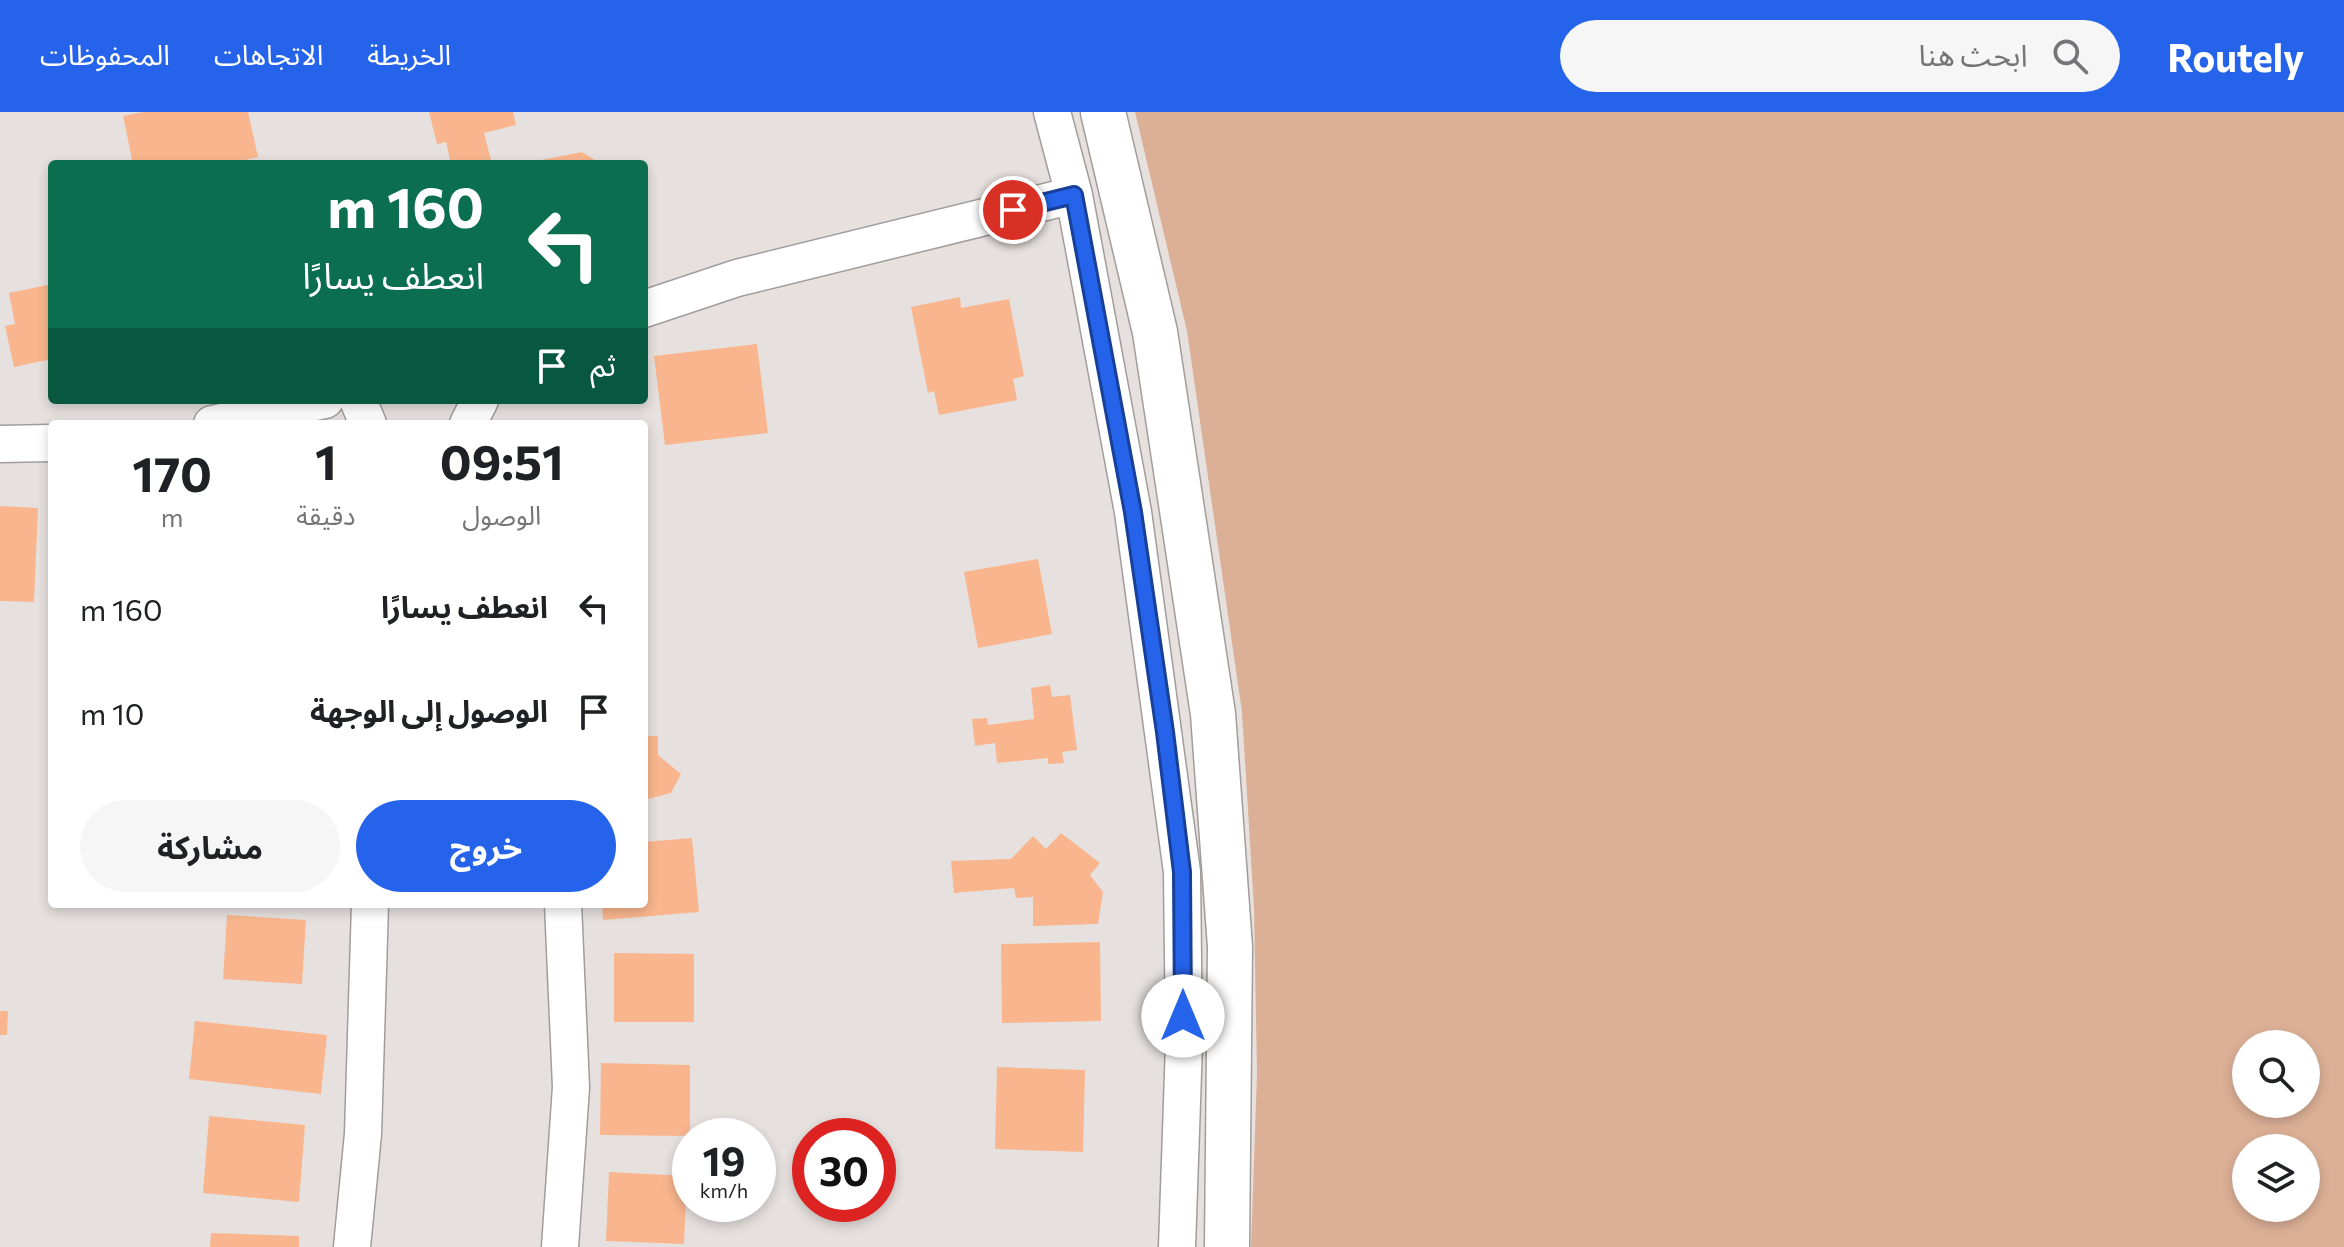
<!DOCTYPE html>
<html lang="ar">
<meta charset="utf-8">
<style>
body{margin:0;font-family:Commissioner,"Noto Sans Arabic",sans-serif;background:#f6f6f6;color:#202124;direction:rtl;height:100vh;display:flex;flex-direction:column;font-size:30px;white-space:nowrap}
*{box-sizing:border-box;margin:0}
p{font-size:26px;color:#757577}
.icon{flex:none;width:44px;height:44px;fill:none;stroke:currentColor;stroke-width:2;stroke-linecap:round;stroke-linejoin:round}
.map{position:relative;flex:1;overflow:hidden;direction:ltr}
.panel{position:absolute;left:48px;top:308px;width:600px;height:488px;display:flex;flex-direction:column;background:#fff;border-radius:8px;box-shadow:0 4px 12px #0003;direction:rtl}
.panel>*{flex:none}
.top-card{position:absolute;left:48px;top:48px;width:600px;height:244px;border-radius:8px;box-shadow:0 4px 12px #0003;direction:rtl;background:#0b6e4f;color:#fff;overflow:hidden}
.controls{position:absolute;left:2232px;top:918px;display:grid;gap:16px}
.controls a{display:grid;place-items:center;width:88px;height:88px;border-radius:50%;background:#fff;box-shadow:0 4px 12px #0003;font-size:40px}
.speed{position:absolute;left:672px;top:1006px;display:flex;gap:16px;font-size:40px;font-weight:700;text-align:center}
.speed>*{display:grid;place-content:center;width:104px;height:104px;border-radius:50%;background:#fff;box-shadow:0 4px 12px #0003;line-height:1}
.speed small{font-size:20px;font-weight:400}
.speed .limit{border:12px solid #d22;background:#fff;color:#111}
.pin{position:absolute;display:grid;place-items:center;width:68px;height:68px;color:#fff;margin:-34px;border:4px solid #fff;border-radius:50%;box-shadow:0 2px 8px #0007}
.me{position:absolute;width:88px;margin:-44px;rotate:0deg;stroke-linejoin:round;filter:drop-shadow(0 0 6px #0008)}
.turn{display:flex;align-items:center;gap:28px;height:168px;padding:0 32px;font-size:36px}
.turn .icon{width:104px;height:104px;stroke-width:2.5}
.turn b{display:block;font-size:56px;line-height:68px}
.then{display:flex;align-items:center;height:76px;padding:0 32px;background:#0003;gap:16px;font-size:30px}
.eta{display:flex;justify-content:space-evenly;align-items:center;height:136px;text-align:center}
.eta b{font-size:48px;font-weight:700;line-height:56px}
.action{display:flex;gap:16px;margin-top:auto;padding:16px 32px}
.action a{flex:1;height:92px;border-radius:48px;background:#2563eb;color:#fff;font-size:32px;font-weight:700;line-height:92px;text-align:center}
.action a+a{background:#f6f6f6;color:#202124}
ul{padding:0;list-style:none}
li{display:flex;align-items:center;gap:24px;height:104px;padding:0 32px}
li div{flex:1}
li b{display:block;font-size:30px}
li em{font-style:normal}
header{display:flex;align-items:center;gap:48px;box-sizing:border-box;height:112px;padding:0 40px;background:#2563eb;color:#fff}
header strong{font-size:38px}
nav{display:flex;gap:44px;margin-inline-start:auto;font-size:28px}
.search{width:560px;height:72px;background:#f6f6f6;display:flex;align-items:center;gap:20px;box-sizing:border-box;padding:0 28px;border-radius:44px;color:#757577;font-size:30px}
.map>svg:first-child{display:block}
.green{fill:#dcb096;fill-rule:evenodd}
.building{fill:#f9b68e}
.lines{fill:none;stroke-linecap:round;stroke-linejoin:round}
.minor-casing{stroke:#a29d9a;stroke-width:39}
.tertiary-casing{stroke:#a29d9a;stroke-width:47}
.minor{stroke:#fff;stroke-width:36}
.tertiary{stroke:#fff;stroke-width:44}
.route-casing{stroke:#184099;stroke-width:20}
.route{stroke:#2563eb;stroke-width:14}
</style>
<header>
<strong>Routely</strong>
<div class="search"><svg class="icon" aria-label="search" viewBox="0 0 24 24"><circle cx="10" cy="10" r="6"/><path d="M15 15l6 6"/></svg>ابحث هنا</div>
<nav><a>الخريطة</a><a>الاتجاهات</a><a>المحفوظات</a></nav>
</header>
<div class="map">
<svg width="2344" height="1135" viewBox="0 0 2344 1135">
<rect width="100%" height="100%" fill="#e6e1de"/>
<path class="green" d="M1135 0H2344V1135H1251L1257 961 1254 796 1242 600 1187 219ZM2246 932H2306V992H2246ZM2246 1036H2306V1096H2246Z"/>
<path class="building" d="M143 0H248L258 45 226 52H133L123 4Z
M429 0H513L516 13 484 21 491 48 451 52 446 30 437 32Z
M582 40 601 52H526V51Z
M52 172V247L14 255 5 214 15 212 9 181Z
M960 185 961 196 1009 187 1024 264 1013 267 1017 288 939 303 934 279 928 281 911 195Z
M757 232 768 321 665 333 654 244Z
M0 394 38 396 34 490 0 489Z
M1038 447 1052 522 978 536 964 460Z
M1050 573 1052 585 1070 583 1077 638 1062 640 1064 651 1048 652V646L997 651 995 631 975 634 972 607 987 606 988 613 1034 607 1031 576Z
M644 624H658V643L681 662 671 681 648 687 644 681Z
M1061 721 1100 751 1090 763 1103 780 1098 812 1033 814V785L1016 786 1014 776 954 781 951 749 1011 747 1033 724 1046 737Z
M692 726 699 800 603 808 602 792H644V730Z
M227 803 306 808 302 872 223 867Z
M1100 830 1101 909 1002 911 1001 832Z
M614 841 694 842V910H614Z
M0 899H8L7 923H0Z
M195 909 327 923 321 982 189 967Z
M601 951 690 953V1024L600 1023Z
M997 955 1085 958 1083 1040 995 1037Z
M209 1004 305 1013 299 1090 203 1081Z
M609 1060 687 1064 684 1132 606 1129Z
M211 1121 299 1124V1135H210Z"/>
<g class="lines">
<g class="minor-casing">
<path id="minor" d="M1052 0 1074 83 1133 400 1182 760 1184 932 1177 1135
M644 197 737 166 1074 83
M358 288 368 312
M212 312 325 288
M468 312 480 288
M0 332 52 331
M352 1135 363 1022 370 792
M560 1135 571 975 563 792"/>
</g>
<g class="tertiary-casing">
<path id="tertiary" d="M1103 0 1155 220 1213 602 1230 835 1227 1135"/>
</g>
<use href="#minor" class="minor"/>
<use href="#tertiary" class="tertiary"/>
</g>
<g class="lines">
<g class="route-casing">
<path id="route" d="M1013 98 1074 83 1133 400 1165 620 1182 760 1183 904"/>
</g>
<use href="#route" class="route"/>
</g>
</svg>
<div class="controls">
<a><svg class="icon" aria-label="search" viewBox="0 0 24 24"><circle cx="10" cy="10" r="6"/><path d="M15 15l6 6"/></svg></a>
<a><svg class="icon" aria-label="layers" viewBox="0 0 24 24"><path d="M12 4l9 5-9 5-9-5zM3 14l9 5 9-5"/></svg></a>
</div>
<div class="speed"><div>19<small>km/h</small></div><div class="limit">30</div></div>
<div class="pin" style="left:1013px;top:98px;background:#d93025"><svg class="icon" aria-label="arrive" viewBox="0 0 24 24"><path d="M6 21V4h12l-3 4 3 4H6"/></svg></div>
<svg class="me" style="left:1183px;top:904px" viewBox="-20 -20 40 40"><circle r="19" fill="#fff"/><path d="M0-13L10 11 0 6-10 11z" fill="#2563eb"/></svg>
<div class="top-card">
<div class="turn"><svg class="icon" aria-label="left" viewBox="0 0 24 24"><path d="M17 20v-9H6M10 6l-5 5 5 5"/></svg><div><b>160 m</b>انعطف يسارًا</div></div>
<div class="then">ثم<svg class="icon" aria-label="arrive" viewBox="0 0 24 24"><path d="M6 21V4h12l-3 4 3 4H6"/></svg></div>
</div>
<section class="panel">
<div class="eta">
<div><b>09:51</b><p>الوصول</p></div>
<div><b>1</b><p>دقيقة</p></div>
<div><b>170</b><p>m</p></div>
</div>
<ul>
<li><svg class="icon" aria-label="left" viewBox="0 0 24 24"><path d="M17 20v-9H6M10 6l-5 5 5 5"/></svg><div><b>انعطف يسارًا</b></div><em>160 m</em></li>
<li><svg class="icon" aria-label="arrive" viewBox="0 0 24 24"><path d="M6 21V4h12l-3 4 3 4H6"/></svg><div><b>الوصول إلى الوجهة</b></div><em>10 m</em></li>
</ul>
<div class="action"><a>خروج</a><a>مشاركة</a></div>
</section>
</div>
